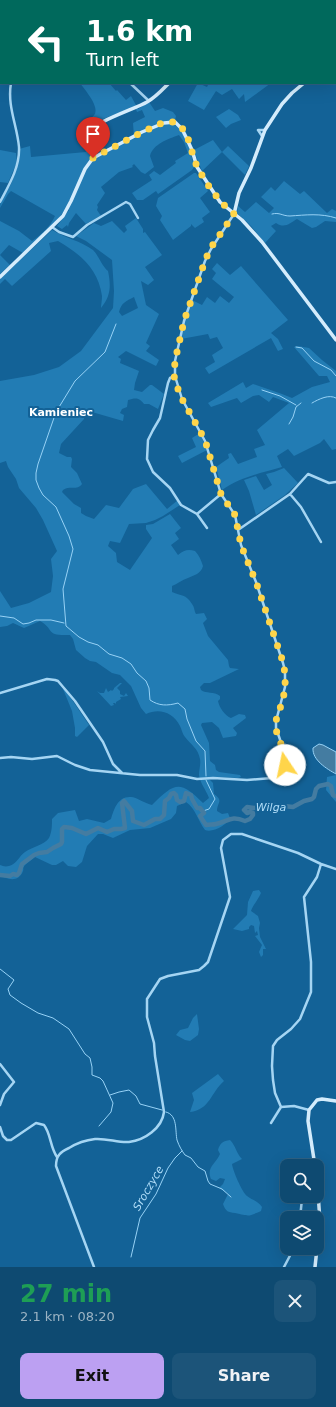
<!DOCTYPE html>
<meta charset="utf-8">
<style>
body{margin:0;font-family:"DejaVu Sans",sans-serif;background:#1c5479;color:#f1f3f6;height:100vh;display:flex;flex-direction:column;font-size:15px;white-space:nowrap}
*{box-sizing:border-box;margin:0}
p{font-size:13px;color:#9bb3c3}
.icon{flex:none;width:22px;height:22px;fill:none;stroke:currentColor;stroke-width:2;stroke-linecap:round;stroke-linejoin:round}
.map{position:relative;height:1267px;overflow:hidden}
.sheet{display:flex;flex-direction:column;background:#0e4a71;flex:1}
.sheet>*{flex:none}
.banner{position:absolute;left:0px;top:0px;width:336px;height:84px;box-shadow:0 4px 16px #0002,0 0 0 1px #2e6284;background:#00695c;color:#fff;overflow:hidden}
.tools{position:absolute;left:280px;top:1159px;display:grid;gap:8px}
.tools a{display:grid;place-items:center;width:44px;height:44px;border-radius:8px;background:#0e4a71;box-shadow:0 4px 16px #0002,0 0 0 1px #2e6284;font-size:20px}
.pin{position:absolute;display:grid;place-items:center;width:34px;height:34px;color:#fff;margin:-41px -17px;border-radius:50% 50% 50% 0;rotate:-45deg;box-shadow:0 0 4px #0007}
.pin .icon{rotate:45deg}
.me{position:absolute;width:44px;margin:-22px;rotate:349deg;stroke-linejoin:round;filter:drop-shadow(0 0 3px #0008)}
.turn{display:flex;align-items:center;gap:14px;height:84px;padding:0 20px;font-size:18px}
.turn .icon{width:52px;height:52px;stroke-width:2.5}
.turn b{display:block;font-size:28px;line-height:34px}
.round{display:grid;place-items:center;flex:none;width:42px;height:42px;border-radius:8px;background:#1c5479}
.summary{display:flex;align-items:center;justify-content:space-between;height:68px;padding:0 20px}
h1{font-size:24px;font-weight:600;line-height:30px;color:#1e9e55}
.cta{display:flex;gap:8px;margin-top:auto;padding:8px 20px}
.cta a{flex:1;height:46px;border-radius:8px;background:#bca0f2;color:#111;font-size:16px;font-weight:600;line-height:46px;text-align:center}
.cta a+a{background:#1c5479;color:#f1f3f6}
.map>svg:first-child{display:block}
.green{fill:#227cb4;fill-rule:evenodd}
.water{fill:#447ca1;stroke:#97d2f6}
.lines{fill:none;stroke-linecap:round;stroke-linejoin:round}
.stream{stroke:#97d2f6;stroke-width:1}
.river{stroke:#447ca1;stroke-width:4.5}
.street{stroke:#a5d5f3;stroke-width:2.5}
.secondary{stroke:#d4ecfc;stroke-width:3.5}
.route{stroke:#ffd54a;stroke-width:7;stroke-dasharray:0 12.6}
.labels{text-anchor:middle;stroke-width:4;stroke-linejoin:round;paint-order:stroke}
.neighbourhood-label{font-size:11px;font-weight:bold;fill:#fff;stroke:#136297}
.water-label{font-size:11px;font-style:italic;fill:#b1def9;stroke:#136297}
</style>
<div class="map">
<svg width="336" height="1267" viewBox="0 0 336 1267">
<rect width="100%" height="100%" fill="#136297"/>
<path class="green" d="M80 83H109L116 91 117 90 126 100 131 96 138 109 149 102 155 111 163 108 173 112 176 116 174 125C186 129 192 155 194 167L192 170 158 194 156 191 143 200H137L132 193 152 180 149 175 154 171 160 175 176 163 175 161 188 153 184 142 179 135C168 139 153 144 150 156L154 167 145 174 141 172 134 164 132 166 133 167 119 172 101 187 105 193 97 205 98 207 97 210 101 216 86 224 76 213 69 223 68 227 67 225 62 229 57 226 69 210 66 208 57 221 23 253 9 245 0 255 10 265 0 274V221L19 231 32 241C41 235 50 227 55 216L11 191 8 194 0 208C0 199 7 191 11 184 16 173 19 161 19 149L30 146 31 157 86 152C83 143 79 133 84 124 88 117 98 118 95 107 93 99 85 90 80 83ZM135 107 137 112 142 110 145 117 133 123 134 137 102 154 91 157C90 150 84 145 84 137 85 122 122 112 135 107Z
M198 83 207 87 209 83H271L245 102 244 94 239 99 232 89 222 95 216 91 204 110 188 101Z
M229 109 238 115 241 120 231 124 226 128 216 117Z
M213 140 222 152 228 146 249 166 245 175 222 152 202 171 197 159 194 150Z
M0 150 16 153 17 162 8 183 0 182Z
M194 173H196L208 191 200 198 210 212 202 218 204 222 195 228 191 224V226L173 240 160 220 162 216 156 206 158 198Z
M284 181 300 194 304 191 327 213 332 209 336 211V222L325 221 316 227 312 228 297 219C290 223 285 229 276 223L271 226 276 231 265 243 251 226 237 213 238 206 245 212 256 202 269 213 274 208 261 197 271 187 275 191Z
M136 218 143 229V233L145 232 162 255 145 267 154 280 148 285 141 281 146 305 159 314 146 343 150 346 146 351 159 360 156 366 126 351 118 357 121 359 120 363 139 371 135 383 134 390 142 392 150 385H152L164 394 158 409 149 404H144C139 397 135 398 128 400L127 407 122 409 120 413 124 415 123 421 85 410 84 419 61 444 59 453 67 457H71L72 459 71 467 77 473 82 484C77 491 70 485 63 490L62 492 74 504 81 508V513L86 516 94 519 106 505 119 508 133 489 146 484 167 509 178 500 180 505 163 516 155 520 146 523 129 524 120 543 110 541 108 546 116 553 117 562 130 570 152 538 146 529V525L153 524 170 514 181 528 175 533 179 539 171 545 178 555C184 550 188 549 195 551 199 555 201 560 203 566 201 574 194 575 188 578 182 580 177 584 172 586V592C181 596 186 594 192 604 195 608 194 611 196 614L204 613 207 619 203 623 208 636 228 660 229 666 230 668 239 669 210 683H204L200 687 201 690C206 694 214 691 220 696V699L218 701C219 707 225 716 231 718L239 714 245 715 246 718 233 728 237 733 236 736 223 738 219 728 212 722 202 723 201 725 209 743 210 761 215 765 216 770 219 772 240 775 241 777 238 778 210 777 209 779 213 783 214 794C224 801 217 802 217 811L222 814 228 813 230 818C227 825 213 833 205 830 198 821 196 809 186 802L177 806 176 813 171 819 150 828 130 830 113 838 103 834H98L87 846 82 862 76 867 68 866 63 861 56 865H52L35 857C32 860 28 862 25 865 22 869 24 867 23 871 18 883 8 879 0 876V865C3 866 5 867 9 866 17 864 19 856 25 852 32 847 44 845 49 838 52 832 52 825 52 819L58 813 75 810 79 821 87 819 104 823 111 819C114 809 118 796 131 797 136 797 146 804 152 805 175 782 180 780 203 803L209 798C206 790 200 783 199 775 199 770 201 764 200 759 198 748 191 745 185 737 182 733 182 730 180 726 173 712 159 708 146 714L141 708 131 686 120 675 112 673 96 662 90 661 85 658 76 650 73 639 70 635C44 636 56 630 40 621L24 628 13 623 7 626 0 627V591L11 608 29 603 51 592 53 576 51 559 57 551 43 520 36 508 19 488 16 479 8 467 6 461 0 463V381L34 375 59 367 81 351 113 308 114 291 112 260 86 241 76 236 94 223 101 226 112 221 124 233 127 230 125 226ZM134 297 138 308 122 316 119 312C121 303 126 301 134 297Z
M52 230C65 238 81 241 93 250 99 256 101 265 108 271 111 286 111 296 101 308 101 305 102 300 102 296 98 268 80 254 58 241L49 243 51 251 12 286 5 279 0 284V279Z
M217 263 230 275 241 266 288 320 271 333 278 339 283 349 278 351 271 338 209 374 205 368 215 362 212 355 223 348 217 337 210 339 208 334 181 339 184 322 192 300 202 305 207 297 215 303 220 296 229 303 234 297 212 279 216 273 212 269Z
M298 346 309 348 322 360 336 371V449L332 450 324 439 320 443 294 456 288 449 277 456 282 467C261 473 241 477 222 490L216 467 229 458 228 454 231 453 238 464 257 457 254 449 265 445 257 430 289 403 273 397 269 402 259 395 253 396 241 403 237 398 211 407 208 403 243 382 246 388 253 384 282 394 292 398 312 387 330 382 327 376H319L294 347Z
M200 433 207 450 182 463 178 456 196 447 192 438Z
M284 468 298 483 285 495 256 515 249 491 244 480 256 476 264 490 272 485 266 474 274 472Z
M120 683H122L117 688 120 691V694L124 696 126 693 128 696 120 697 121 699 116 702V704L115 703H113L114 705 111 706 97 691 100 693H104L106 688 108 692 111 690 112 691 114 689V688Z
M64 688 89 725 77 737 75 736V728L72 711 63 689Z
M336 775V802L326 790 327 777Z
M259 890 261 893C258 900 253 905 251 911L258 916 260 923 259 928 260 937 266 949H263V955L261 957 259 952 262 945 255 936 258 935 257 931 255 933 254 926 251 925 249 927V929L242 931 233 929 247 915 248 902 253 891Z
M197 1014 199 1029 198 1035 190 1041 185 1040 176 1035 180 1030 188 1028 193 1018Z
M218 1074 224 1081C211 1092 210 1110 190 1112L194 1100 192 1093Z
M230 1140C236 1146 236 1153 242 1159L232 1164C233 1171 242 1192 247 1196 252 1200 258 1201 262 1207L261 1211C247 1217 250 1216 235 1213 228 1212 226 1212 223 1204L228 1194 219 1188 223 1184 225 1179 220 1178 216 1181 211 1179C206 1167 216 1164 220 1154L218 1150C220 1143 223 1141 230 1140Z"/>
<path class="water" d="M319 744 323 745 336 752V774C327 769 312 760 313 748Z"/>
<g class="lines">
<path class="stream" d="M272 214C280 212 282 216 290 216 305 215 321 213 336 218
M116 324 105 352 75 381 56 412 38 464 36 473V480L39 488 43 495 56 507 69 536 73 549 63 589 66 626 79 637 88 642 98 645 109 654 122 658 131 664 137 673 146 681 149 688 150 700C159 706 167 706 178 703L185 709 187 719 196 741 205 751 206 776
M296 347 302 348 314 361 331 370 336 376
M262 390 280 396 296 405
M312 403C319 399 329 394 336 398
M289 424 293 417 296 407 301 403
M0 616 14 618 23 624 29 623 36 620H51L64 623
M203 811 209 809 215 799 206 780
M0 969 14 980 8 989 10 995 21 1003 38 1013 53 1018 69 1029 85 1054 90 1058 92 1067V1075L100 1078 103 1081 113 1103 111 1112 99 1126
M110 1095 119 1092 129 1090 136 1096 140 1104 162 1110
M166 1112C178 1115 175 1131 177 1140 179 1146 182 1151 185 1155L191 1158 198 1167 205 1171 208 1181 210 1184 222 1189 231 1197
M131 1257 140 1218 156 1194 168 1168 175 1158 182 1151"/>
<path class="river" d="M0 875 10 876 13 874 17 875 19 873 22 864 34 855 39 853 47 852 53 848 61 844 62 842V829L64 827 72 828 86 834 98 828 107 832 114 829H121L125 828 122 803 124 801 132 811 133 821 144 825 155 819H160L164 815 165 801 169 798 171 794 174 793 176 795 177 800 180 802 184 801 186 793 191 795 192 799 197 808H200L204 813 200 816 206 825C209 824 213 825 216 824 229 821 231 815 245 821L250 819 253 815V813L250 812 247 813 244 810 247 807 254 808 274 805 293 807 304 801 312 799 314 797 316 789 319 786 328 784 331 786 333 795 336 796"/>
<path class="street" d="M105 0V1
M49 1 50 0
M335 77 336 78
M130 83 149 101
M262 136 258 130H265
M0 202C9 185 20 167 19 147 17 125 7 106 11 83
M52 227 59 232 73 237 87 225 126 202 130 204 138 218
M175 376 170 378 168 383 160 418 153 430 148 440 147 459 153 472 170 488 181 505 197 514 221 494
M290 494 301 507 321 542
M197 514 207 528
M238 530 290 494 308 474 329 483 336 482
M0 693 47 679 55 680 58 681 75 701 103 742 113 764 122 773
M0 758 11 757 32 759 57 756 75 765 90 770 140 775H177L197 779 213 778 247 780 272 778 282 771 286 762 284 751 276 728V721L285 687V671L283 663 256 582 241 545 235 515 221 494 205 441 182 399 175 376V361L184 321 205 261 211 249 234 214
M0 1064 14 1082 4 1094 0 1105
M281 1107 275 1093 273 1080 272 1066 273 1046 277 1040 291 1029 300 1019 311 992V962L304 897 317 877 321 864
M281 1107 294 1106 309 1110
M271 1123 281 1107
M0 1127 3 1136 7 1140H11L36 1123 44 1125C51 1134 50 1147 57 1157
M300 1218 302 1199H318
M94 1267 56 1166C56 1156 60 1152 69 1148 77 1143 86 1140 95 1139 107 1138 118 1143 129 1142 145 1140 162 1128 164 1112L155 1056 154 1043 147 1017V999L160 979 168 976 199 970 204 966 208 962 230 897 221 848 223 840 231 834H242L298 853 321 864 336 869
M284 1267 294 1248"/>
<path class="secondary" d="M257 1V0
M335 55 336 54
M96 156C91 149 84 143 87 134 91 123 135 109 147 102 156 97 162 90 169 83
M234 214 239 193 251 168 265 130 282 104 292 93 304 83
M0 277 63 216 71 201 85 169 93 158 142 132 164 123 175 122 182 129 186 137 192 150 197 167 220 202 242 220 262 242 336 340
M315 1166 308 1121 309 1110 317 1100 322 1099 336 1101
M315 1267 320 1221 317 1179"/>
</g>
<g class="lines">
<path class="route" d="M93 158 142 132 164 122H175C191 131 190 154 198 168 207 185 219 202 234 214L210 249 205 261 184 321 175 361 174 376 178 389 182 399 205 440 221 494 235 515 241 545 256 582 283 662C286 676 286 689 282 702 280 710 275 718 276 726 276 740 288 751 285 765"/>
</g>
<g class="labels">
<g class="neighbourhood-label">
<text x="61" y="416">Kamieniec</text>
</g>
<g class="water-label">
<text x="271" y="811">Wilga</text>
<text transform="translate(148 1188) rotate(-60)" y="4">Sroczyce</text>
</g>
</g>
</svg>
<div class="tools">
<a><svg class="icon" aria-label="search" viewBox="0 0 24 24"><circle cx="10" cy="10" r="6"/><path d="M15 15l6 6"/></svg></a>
<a><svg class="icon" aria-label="layers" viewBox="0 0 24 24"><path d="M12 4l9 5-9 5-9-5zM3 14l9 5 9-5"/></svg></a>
</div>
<div class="pin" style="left:93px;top:158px;background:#d93025"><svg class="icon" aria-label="arrive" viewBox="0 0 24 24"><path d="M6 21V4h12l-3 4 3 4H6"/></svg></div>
<svg class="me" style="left:285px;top:765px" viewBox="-20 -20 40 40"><circle r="19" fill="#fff"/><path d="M0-13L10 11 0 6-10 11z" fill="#ffd54a"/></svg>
<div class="banner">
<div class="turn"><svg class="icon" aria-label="left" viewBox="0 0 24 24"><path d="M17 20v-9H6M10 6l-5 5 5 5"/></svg><div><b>1.6 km</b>Turn left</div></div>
</div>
</div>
<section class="sheet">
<div class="summary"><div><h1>27 min</h1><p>2.1 km · 08:20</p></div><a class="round"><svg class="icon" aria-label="close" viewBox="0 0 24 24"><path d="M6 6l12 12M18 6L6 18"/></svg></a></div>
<div class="cta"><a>Exit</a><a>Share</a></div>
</section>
